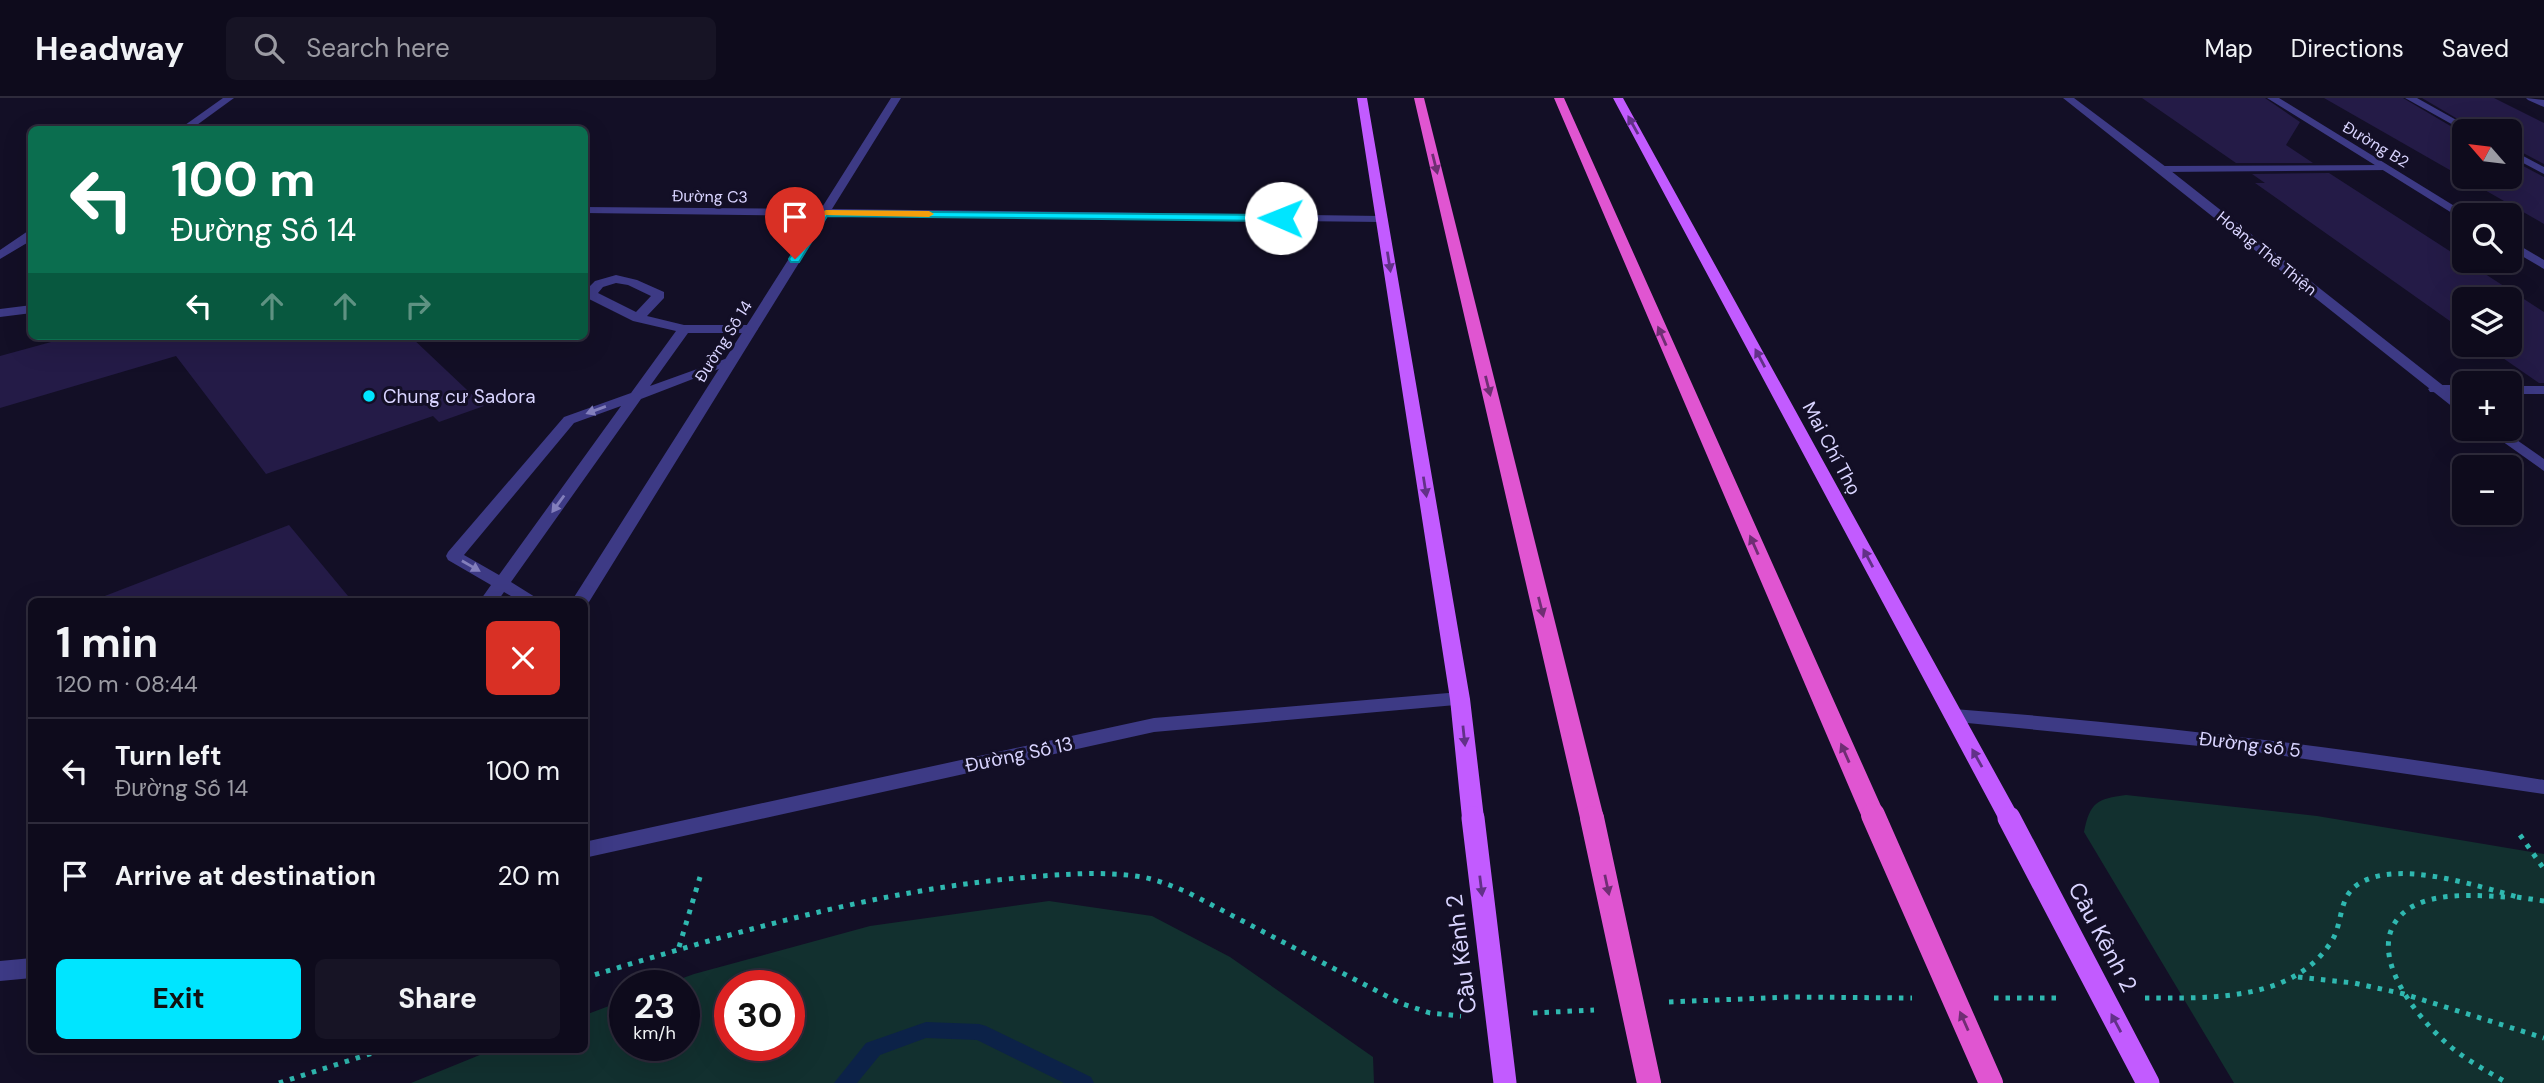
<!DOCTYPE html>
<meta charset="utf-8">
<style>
body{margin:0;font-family:"DM Sans",sans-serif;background:#171425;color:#f1f3f6;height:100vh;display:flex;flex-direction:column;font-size:26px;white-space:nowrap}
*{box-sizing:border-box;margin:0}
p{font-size:23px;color:#9b9ba3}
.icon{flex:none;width:38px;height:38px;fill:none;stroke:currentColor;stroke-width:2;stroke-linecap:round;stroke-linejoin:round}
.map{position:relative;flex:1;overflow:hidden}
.side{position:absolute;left:28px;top:500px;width:560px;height:455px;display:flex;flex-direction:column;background:#0e0b1c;border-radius:10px;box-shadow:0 7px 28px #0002,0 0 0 2px #2e2b3b}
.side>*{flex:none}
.banner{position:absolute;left:28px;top:28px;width:560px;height:214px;border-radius:10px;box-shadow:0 7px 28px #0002,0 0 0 2px #2e2b3b;background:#0b6e4f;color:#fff;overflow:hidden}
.needle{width:46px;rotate:298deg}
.buttons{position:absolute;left:2452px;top:21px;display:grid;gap:14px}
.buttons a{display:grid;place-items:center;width:70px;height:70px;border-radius:10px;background:#0e0b1c;box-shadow:0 7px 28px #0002,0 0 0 2px #2e2b3b;font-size:35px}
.speed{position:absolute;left:609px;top:872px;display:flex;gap:14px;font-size:35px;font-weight:700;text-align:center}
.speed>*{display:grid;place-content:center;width:91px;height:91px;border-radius:50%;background:#0e0b1c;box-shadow:0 7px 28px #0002,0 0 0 2px #2e2b3b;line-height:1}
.speed small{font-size:18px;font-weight:400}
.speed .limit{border:10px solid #d22;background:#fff;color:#111}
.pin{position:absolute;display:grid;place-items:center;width:60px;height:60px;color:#fff;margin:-72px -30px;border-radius:50% 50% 50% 0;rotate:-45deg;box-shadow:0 0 7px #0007}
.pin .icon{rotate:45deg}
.me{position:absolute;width:77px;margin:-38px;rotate:271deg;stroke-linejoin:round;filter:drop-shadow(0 0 5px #0008)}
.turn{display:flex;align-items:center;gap:24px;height:147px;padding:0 28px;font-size:32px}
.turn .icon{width:91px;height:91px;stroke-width:2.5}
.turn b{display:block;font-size:49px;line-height:60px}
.lanes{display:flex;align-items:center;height:66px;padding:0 28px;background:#0003;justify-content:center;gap:35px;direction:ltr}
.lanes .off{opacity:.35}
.round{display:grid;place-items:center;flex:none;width:74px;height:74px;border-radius:10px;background:#171425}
.summary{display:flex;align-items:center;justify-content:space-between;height:119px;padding:0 28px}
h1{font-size:42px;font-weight:700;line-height:52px}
.action{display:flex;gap:14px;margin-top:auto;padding:14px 28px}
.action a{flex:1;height:80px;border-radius:10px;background:#00e5ff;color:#111;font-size:28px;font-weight:700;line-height:80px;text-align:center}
.action a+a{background:#171425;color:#f1f3f6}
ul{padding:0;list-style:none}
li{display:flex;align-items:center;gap:21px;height:105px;padding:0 28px;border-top:2px solid #2e2b3b}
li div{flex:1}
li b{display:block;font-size:26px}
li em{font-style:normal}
header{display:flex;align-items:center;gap:42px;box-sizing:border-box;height:98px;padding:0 35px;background:#0e0b1c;border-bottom:2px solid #2e2b3b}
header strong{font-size:33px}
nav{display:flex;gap:38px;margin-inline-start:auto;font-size:24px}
.search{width:490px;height:63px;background:#171425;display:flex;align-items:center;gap:18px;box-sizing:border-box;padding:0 24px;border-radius:10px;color:#9b9ba3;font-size:26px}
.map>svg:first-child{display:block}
.green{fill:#12302f;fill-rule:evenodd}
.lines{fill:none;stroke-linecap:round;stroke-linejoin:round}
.stream{fill:#0c2248;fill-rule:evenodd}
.building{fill:#241b47}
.path{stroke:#2fb8b0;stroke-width:5;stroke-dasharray:4.5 7;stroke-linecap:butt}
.service{fill:#3d3a85;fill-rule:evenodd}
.minor{fill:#3d3a85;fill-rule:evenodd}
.tertiary{fill:#3d3a85;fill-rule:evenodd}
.primary{fill:#c25bff;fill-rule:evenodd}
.trunk{fill:#e055d1;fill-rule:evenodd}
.primary-bridge{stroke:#c25bff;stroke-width:23}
.trunk-bridge{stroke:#e055d1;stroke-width:24}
.oneway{fill:#623188}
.oneway2{fill:#6f2e73}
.oneway3{fill:#837fbc}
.route{fill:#00e5ff;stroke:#0095a6;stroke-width:2}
.slow{fill:#f59e0b}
.poi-dot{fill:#00e5ff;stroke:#130f26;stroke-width:2.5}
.labels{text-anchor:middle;stroke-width:6;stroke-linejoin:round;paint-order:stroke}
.far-street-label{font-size:16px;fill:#d9d4ff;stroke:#130f26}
.poi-label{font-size:19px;fill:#d9d4ff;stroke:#130f26;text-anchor:start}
.street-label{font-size:19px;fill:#d9d4ff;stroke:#130f26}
.near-street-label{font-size:23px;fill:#d9d4ff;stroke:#130f26}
</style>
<header>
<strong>Headway</strong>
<div class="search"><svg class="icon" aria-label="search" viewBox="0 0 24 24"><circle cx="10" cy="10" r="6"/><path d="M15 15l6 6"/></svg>Search here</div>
<nav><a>Map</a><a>Directions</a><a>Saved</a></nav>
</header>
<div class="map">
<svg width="2544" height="985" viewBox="0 0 2544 985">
<rect width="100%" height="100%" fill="#130f26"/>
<path class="green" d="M2126 697 2317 718 2544 756V985H2234L2084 734C2090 704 2097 701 2126 697Z
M1049 803 1152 818 1230 859 1373 959 1374 985H411L492 952H584L585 917 625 902V947H684V887H664L694 876 870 828ZM730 887H789V947H730Z"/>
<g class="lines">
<path class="stream" d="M926 924 979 926 986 928 1091 979 1094 985H1064L977 942 926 940 880 957 857 985H834L866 945Z"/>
</g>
<path class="building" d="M2142 0H2265L2300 24 2286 47 2313 65H2236Z
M2324 0H2403L2464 36V79H2510V61L2544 79V126Z
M2422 0H2494L2544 25V66L2510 48V33H2478Z
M2329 75 2544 214V285H2539L2484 247H2510V201H2464V233L2255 85H2265L2252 76Z
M73 238H410L484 308 439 324 433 318 266 376 176 258 0 310V258Z
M289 427 353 504H98L97 501Z"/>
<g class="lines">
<path class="path" d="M2520 737 2544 771
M2505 799C2477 797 2436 794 2410 810 2359 843 2410 911 2441 940 2460 959 2484 971 2507 985
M2517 799 2544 803
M679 849 700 779
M2298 879 2354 885 2404 896 2544 940
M584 880C729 836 878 791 1030 779 1066 776 1106 773 1142 779 1158 782 1172 788 1187 794L1400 905 1430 915 1461 918
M1994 900H2063
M2145 900C2207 900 2293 904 2331 844 2343 827 2338 800 2357 787 2396 760 2476 788 2518 799
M1669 904 1789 899 1912 900
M1533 915 1594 912
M279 985 382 952"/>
<path class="service" d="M2386 67 2391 70 2390 72 2162 74 2157 71 2162 68Z
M616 177 637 182 664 194V200L647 218 684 227H751L758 231 751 235H688L650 288 725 261H735L737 264 641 301 511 484 543 504H521L504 494 497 504H479L491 487 448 462 446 458 448 454 564 319 631 295 676 233 633 223 587 200 585 193 595 183ZM616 185 628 187 651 198 636 214 598 195 603 189ZM621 308 499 477 464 457 574 325Z
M32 207V215L0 219V211Z"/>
<path class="minor" d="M223 0H234L190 32H178Z
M891 0H901L832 111 1382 118 1388 121 1382 124 828 118 589 504 584 508V504H571L816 118 584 115V109L821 111Z
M2267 0H2279L2469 117H2464V121L2460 120Z
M2405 0H2417L2476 33H2464Z
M2526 0 2544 2V9L2528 2Z
M2510 51 2544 69V76L2510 58Z
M28 133H32V142L0 161V152Z
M2510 142 2544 162V171L2510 151Z
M2435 287H2464V295L2430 294 2428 291Z
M2510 288H2544V296H2510Z
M1460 594 1467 596 1470 601 1467 606 1154 634 584 760V744L1154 620Z
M1954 611C2152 626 2348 650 2544 682V696L2250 653 1947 623 1944 618 1947 613Z
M32 860V880L0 883V863Z"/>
<path class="tertiary" d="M2063 0H2074L2166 69 2464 304V315L2459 314Z
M2485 331H2501L2544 361V373Z"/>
<path class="primary" d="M1357 0H1367L1470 601 1484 720 1480 726 1473 728 1466 726 1462 720 1450 601Z
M1613 0H1623L2020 720 2016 726 2009 728 2002 726 1998 720Z"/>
<path class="trunk" d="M1414 0H1424L1604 720 1600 726 1592 729 1584 726 1580 720Z
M1554 0H1564L1885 717 1881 723 1873 726 1865 723 1861 717Z"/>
<path class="primary-bridge" d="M1473 720 1505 985
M2009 720 2148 985"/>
<path class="trunk-bridge" d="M1873 717 1991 985
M1592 720 1649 985"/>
</g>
<defs><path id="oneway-solid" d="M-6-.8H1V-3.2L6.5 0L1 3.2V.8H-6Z" transform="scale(1.75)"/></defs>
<g class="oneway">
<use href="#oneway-solid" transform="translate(1633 27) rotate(-119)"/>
<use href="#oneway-solid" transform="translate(1389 164) rotate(81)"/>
<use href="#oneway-solid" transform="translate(1760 260) rotate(-118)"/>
<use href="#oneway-solid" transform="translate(1425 389) rotate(81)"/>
<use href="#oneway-solid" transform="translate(1868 460) rotate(-118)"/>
<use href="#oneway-solid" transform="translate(1464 638) rotate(84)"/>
<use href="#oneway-solid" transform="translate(1977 660) rotate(-119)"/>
<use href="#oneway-solid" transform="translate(1481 788) rotate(83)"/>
<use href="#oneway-solid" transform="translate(2116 925) rotate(-118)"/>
</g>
<g class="oneway2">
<use href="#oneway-solid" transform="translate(1435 66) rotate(76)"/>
<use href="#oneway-solid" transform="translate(1662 238) rotate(-114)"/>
<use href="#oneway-solid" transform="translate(1488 288) rotate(76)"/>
<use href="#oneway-solid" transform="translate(1754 447) rotate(-114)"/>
<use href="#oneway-solid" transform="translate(1541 509) rotate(76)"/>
<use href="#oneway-solid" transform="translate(1845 655) rotate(-114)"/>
<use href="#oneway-solid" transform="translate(1607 787) rotate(78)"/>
<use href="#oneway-solid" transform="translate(1964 923) rotate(-114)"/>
</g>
<g class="oneway3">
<use href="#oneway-solid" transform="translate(596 312) rotate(160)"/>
<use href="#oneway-solid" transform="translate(558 406) rotate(126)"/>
<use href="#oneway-solid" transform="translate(471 468) rotate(30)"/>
</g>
<path class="route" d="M820 113 1281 117 1286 120 1281 123 827 118 799 164H791L789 161Z"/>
<path class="slow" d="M826 112 929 113 934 116 929 119 823 117 821 115Z"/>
<circle class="poi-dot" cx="369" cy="298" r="7"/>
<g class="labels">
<g class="far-street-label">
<text transform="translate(2376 46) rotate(31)" y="6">Đường B2</text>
<text transform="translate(710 98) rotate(1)" y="6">Đường C3</text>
<text transform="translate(2267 155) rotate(39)" y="6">Hoàng Thế Thiện</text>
<text transform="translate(723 243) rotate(-58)" y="6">Đường Số 14</text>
</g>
<g class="poi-label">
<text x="383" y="305">Chung cư Sadora</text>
</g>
<g class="street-label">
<text transform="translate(1832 350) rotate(62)" y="7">Mai Chí Thọ</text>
<text transform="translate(2250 646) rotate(7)" y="7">Đường số 5</text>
<text transform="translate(1019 656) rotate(-12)" y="7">Đường Số 13</text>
</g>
<g class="near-street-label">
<text transform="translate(2103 839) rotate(62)" y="8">Cầu Kênh 2</text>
<text transform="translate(1461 856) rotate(-97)" y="8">Cầu Kênh 2</text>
</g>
</g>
</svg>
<div class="buttons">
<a><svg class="needle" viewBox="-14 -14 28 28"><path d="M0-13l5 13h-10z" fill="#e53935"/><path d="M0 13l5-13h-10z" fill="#9b9ba3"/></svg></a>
<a><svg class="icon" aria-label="search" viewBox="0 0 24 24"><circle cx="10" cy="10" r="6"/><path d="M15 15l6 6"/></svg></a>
<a><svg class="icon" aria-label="layers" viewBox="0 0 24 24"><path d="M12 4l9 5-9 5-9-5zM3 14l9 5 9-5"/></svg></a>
<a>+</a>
<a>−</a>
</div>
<div class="speed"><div>23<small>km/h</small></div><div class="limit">30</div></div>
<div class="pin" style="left:795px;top:161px;background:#d93025"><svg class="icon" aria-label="arrive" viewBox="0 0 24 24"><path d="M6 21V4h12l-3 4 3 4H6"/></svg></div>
<svg class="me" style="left:1281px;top:120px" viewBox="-20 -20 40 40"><circle r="19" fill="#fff"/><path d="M0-13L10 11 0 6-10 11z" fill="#00e5ff"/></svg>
<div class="banner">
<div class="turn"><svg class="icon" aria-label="left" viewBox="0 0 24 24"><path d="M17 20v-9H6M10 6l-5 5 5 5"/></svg><div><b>100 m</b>Đường Số 14</div></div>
<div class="lanes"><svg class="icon" aria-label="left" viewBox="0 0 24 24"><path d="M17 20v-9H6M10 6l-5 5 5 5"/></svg><svg class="icon off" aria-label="ahead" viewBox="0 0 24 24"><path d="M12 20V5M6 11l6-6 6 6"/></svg><svg class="icon off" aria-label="ahead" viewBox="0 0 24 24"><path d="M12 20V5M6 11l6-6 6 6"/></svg><svg class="icon off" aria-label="right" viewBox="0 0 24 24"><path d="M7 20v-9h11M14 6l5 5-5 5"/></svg></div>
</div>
<section class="side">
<div class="summary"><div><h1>1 min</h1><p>120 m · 08:44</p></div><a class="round" style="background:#d93025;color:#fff"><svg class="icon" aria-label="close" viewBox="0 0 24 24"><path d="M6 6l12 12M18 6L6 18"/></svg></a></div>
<ul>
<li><svg class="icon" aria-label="left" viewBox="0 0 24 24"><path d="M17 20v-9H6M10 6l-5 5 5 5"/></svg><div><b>Turn left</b><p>Đường Số 14</p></div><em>100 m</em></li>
<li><svg class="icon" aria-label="arrive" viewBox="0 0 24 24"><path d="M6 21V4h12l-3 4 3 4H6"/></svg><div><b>Arrive at destination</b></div><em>20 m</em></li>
</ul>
<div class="action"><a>Exit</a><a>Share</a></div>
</section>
</div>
